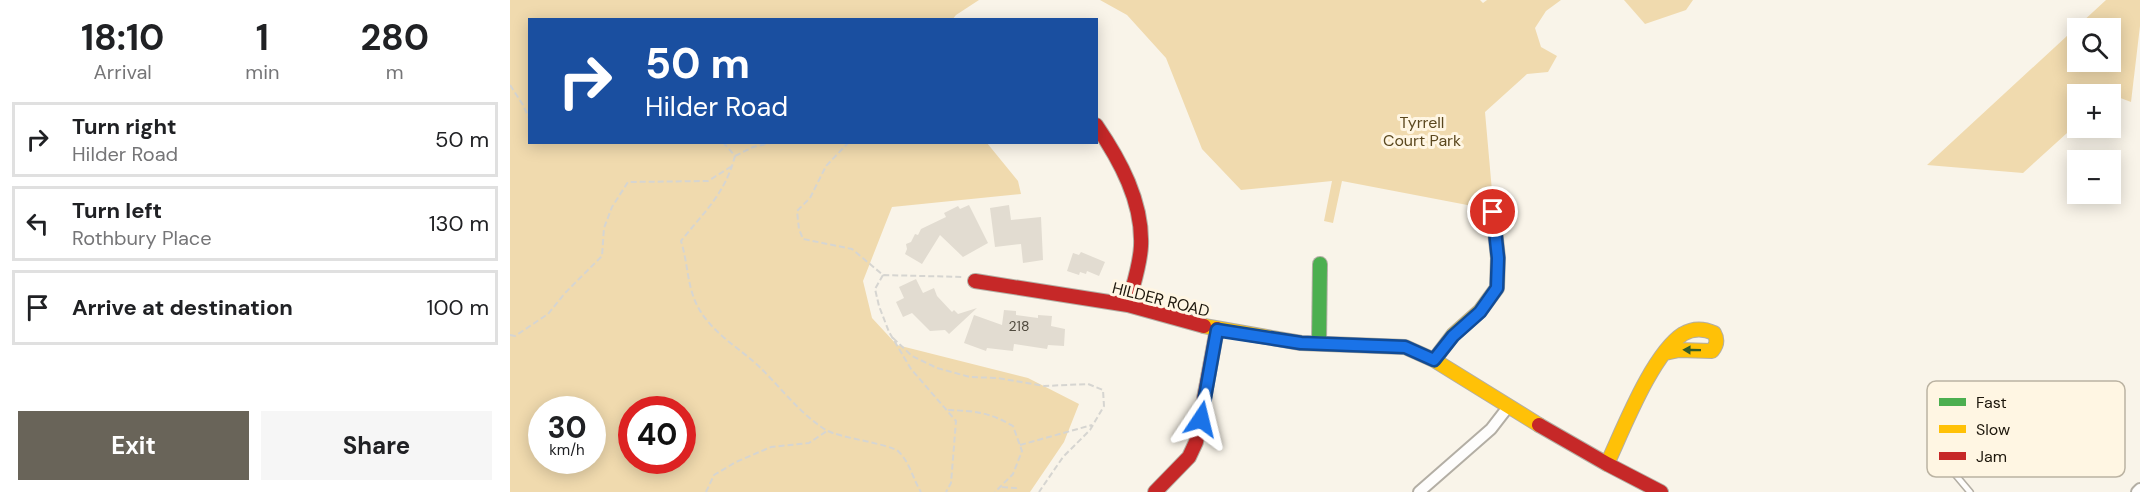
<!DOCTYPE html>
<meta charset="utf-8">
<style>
body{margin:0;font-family:"DM Sans",sans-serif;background:#f6f6f6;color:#202124;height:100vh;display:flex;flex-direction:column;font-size:22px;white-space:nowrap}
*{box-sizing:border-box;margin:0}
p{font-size:20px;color:#757577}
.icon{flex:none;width:33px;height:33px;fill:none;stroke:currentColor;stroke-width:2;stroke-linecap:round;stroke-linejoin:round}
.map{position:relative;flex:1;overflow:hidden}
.sheet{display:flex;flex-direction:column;background:#fff;width:510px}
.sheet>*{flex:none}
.hud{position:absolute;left:18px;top:18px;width:570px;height:126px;border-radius:0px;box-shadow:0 3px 15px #0003;background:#1a4fa0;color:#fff;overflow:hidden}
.buttons{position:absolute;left:1557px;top:18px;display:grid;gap:12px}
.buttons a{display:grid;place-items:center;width:54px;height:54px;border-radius:0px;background:#fff;box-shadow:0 3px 15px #0003;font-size:30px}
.speed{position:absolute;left:18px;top:396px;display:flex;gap:12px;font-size:30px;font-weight:700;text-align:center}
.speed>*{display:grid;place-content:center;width:78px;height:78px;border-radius:50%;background:#fff;box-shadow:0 3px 15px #0003;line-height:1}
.speed small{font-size:15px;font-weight:400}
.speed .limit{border:9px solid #d22;background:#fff;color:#111}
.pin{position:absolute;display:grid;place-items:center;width:51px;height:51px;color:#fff;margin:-26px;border:3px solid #fff;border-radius:50%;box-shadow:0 2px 6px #0007}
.me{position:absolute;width:66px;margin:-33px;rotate:10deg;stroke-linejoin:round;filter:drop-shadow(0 0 4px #0008)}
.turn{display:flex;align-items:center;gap:21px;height:126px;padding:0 18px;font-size:27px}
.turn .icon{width:78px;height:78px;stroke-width:2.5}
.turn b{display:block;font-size:42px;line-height:51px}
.eta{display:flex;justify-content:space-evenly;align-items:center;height:102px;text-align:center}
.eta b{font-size:36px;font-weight:700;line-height:42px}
.button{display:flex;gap:12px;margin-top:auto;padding:12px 18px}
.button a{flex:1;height:69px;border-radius:0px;background:#696459;color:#fff;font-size:24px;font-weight:700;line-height:69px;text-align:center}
.button a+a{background:#f6f6f6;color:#202124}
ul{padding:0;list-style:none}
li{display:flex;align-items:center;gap:18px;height:75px;margin:0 12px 9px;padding:0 6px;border:3px solid #e0e0e0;border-radius:0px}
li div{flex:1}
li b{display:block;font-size:22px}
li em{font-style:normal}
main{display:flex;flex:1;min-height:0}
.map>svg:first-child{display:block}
.green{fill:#f0daae;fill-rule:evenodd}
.building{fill:#e2dcd1}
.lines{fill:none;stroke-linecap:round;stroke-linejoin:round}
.lane-casing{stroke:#b3aea4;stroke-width:8}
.street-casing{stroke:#b3aea4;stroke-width:14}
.fast-casing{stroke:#b3aea4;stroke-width:16}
.slow-casing{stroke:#b3aea4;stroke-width:16}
.jam-casing{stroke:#b3aea4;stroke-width:16}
.path{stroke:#d6d5d1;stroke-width:2;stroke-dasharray:6 3;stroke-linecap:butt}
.lane{stroke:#fefdfc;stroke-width:5}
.street{stroke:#fefdfc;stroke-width:10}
.fast{stroke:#4caf50;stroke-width:14}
.slow{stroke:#ffc107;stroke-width:14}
.jam{stroke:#c62828;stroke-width:14}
.oneway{fill:#325b2a}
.route-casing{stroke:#114b97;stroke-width:15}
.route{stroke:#1a73e8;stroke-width:10}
.labels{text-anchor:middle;stroke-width:6;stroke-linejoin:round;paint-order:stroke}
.number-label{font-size:14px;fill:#504a3e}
.park-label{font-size:16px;fill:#5b481f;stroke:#fff6e3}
.street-label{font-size:16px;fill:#1c160b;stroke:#fff6e3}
.key{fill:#fff6e3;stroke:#bbb3a2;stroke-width:1.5}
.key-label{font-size:16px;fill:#1c160b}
</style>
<main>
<section class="sheet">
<div class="eta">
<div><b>18:10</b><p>Arrival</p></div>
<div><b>1</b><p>min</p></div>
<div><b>280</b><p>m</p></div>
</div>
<ul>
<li><svg class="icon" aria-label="right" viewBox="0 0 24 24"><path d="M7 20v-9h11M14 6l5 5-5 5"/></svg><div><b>Turn right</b><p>Hilder Road</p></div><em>50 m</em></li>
<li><svg class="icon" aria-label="left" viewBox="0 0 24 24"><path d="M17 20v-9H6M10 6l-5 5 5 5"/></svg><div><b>Turn left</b><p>Rothbury Place</p></div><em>130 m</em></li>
<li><svg class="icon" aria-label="arrive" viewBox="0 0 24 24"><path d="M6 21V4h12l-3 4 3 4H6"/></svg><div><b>Arrive at destination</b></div><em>100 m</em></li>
</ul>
<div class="button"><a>Exit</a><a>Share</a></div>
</section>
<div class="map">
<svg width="1630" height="492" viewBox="0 0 1630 492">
<rect width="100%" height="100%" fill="#f9f4e9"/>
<path class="green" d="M0 0H469L446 15 442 20H20V142L477 143 508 181 511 194 382 207 353 281 362 318 387 345 518 378 569 404 554 442 520 492H0ZM32 410H82V460H32ZM122 410H172V460H122Z
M590 0H970L973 3 977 0H1051L1036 11 1025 28 1031 47 1047 56 1038 72 1017 74 975 112 982 191 974 197 973 208 832 181 823 223 814 221 822 181 731 190 692 149 656 58 617 15Z
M1114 0H1183L1176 10 1135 24Z
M1596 0H1630V26L1621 102 1600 94H1568L1567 124 1513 173 1417 165ZM1600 28V62H1568V28Z"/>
<path class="building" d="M459 205 478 243 453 257 430 235 412 264 395 254 397 249 396 244 401 242 405 234 408 235 411 229 436 217 434 213 448 206 450 209Z
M499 205 501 220 531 217 533 260 513 263 511 244 485 247 480 208Z
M571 252 595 262 589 276 577 271 576 274 570 272 569 275 557 271 563 253 569 255Z
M406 279 413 293 424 288 427 296 442 312 444 310 448 314 467 308 439 334 435 330 420 331 402 313 393 317 386 302 394 298 389 287Z
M494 310 506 311V315L528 318V315L542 316 541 326 555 329 554 346 538 345 537 349 504 344 503 351 477 348 476 351 454 343 464 315 492 325Z"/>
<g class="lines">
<g class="lane-casing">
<path id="lane" d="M1433 460 1460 492"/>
</g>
<g class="street-casing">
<path id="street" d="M909 492 981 429 998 407
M1627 492 1630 489"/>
</g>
<g class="fast-casing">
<path id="fast" d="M809 343 810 264"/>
</g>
<g class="slow-casing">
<path id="slow" d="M694 326 791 343 895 347 924 360 1029 425
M924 360 943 335 970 311 987 288 988 258 983 212
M1097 464C1113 430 1142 354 1173 334 1183 328 1193 328 1204 333 1208 340 1207 345 1202 351L1169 350 1155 353"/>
</g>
<g class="jam-casing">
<path id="jam" d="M586 125C610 160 633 202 631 246 630 266 623 285 618 305
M465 281 618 305 694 326
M1029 425 1097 464 1151 492
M645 492 679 457 686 442 707 329"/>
</g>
<path class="path" d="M0 85 13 105 20 120
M213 142 225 156C215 194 194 212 171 241 178 263 177 287 188 307 200 330 224 345 243 361 268 383 287 412 316 430 329 438 382 444 389 452 400 463 403 479 411 492
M339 142 316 166 300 198 287 211 289 229 293 239 342 249 373 275 453 277
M225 156 243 147 265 142
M373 275 365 289 369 306 379 332 401 369 446 421 441 483 436 492
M0 335 5 336 38 314 56 292 92 256 94 228 102 207 118 182 198 181 222 166
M383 338 402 356 427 368 460 377 488 378 534 386 578 384 593 390 594 406 580 430 553 457 529 492
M438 410C465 411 479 412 503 426L512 451 503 474 485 492
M510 445 582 425
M492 487 506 488V492
M196 492 204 475 226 462 261 447 299 443 317 431"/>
<use href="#lane" class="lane"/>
<use href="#street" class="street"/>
<use href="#fast" class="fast"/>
<use href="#slow" class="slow"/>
<use href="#jam" class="jam"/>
</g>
<defs><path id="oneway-solid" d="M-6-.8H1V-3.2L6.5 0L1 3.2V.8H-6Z" transform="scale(1.5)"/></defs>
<use class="oneway" href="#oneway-solid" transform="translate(1182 350) rotate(-179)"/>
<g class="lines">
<g class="route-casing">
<path id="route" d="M691 419 707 330 791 343 895 347 924 360 943 336 970 312 987 288 988 258 983 212"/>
</g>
<use href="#route" class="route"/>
</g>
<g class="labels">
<g class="number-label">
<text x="509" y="331">218</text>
</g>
<g class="park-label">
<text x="912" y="128">Tyrrell<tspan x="912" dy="18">Court Park</tspan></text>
</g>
<g class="street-label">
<text transform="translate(651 299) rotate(14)" y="6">HILDER ROAD</text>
</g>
</g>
<rect x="1417" y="381" width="198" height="96" rx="9" class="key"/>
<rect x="1429" y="398" width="27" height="8" fill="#4caf50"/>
<rect x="1429" y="425" width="27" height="8" fill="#ffc107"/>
<rect x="1429" y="452" width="27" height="8" fill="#c62828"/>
<g class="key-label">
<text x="1466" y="408">Fast</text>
<text x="1466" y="435">Slow</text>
<text x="1466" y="462">Jam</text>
</g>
</svg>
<div class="buttons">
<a><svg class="icon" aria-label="search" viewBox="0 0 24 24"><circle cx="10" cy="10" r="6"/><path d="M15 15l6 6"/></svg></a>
<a>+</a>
<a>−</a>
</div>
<div class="speed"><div>30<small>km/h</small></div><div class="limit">40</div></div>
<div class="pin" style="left:983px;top:212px;background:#d93025"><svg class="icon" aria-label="arrive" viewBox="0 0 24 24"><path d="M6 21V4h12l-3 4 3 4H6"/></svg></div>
<svg class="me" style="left:691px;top:419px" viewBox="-20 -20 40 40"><path d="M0-17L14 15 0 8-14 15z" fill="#1a73e8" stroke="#fff" stroke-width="4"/></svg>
<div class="hud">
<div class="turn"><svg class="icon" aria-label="right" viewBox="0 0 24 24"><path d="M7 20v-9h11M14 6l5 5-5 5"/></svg><div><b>50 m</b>Hilder Road</div></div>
</div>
</div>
</main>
